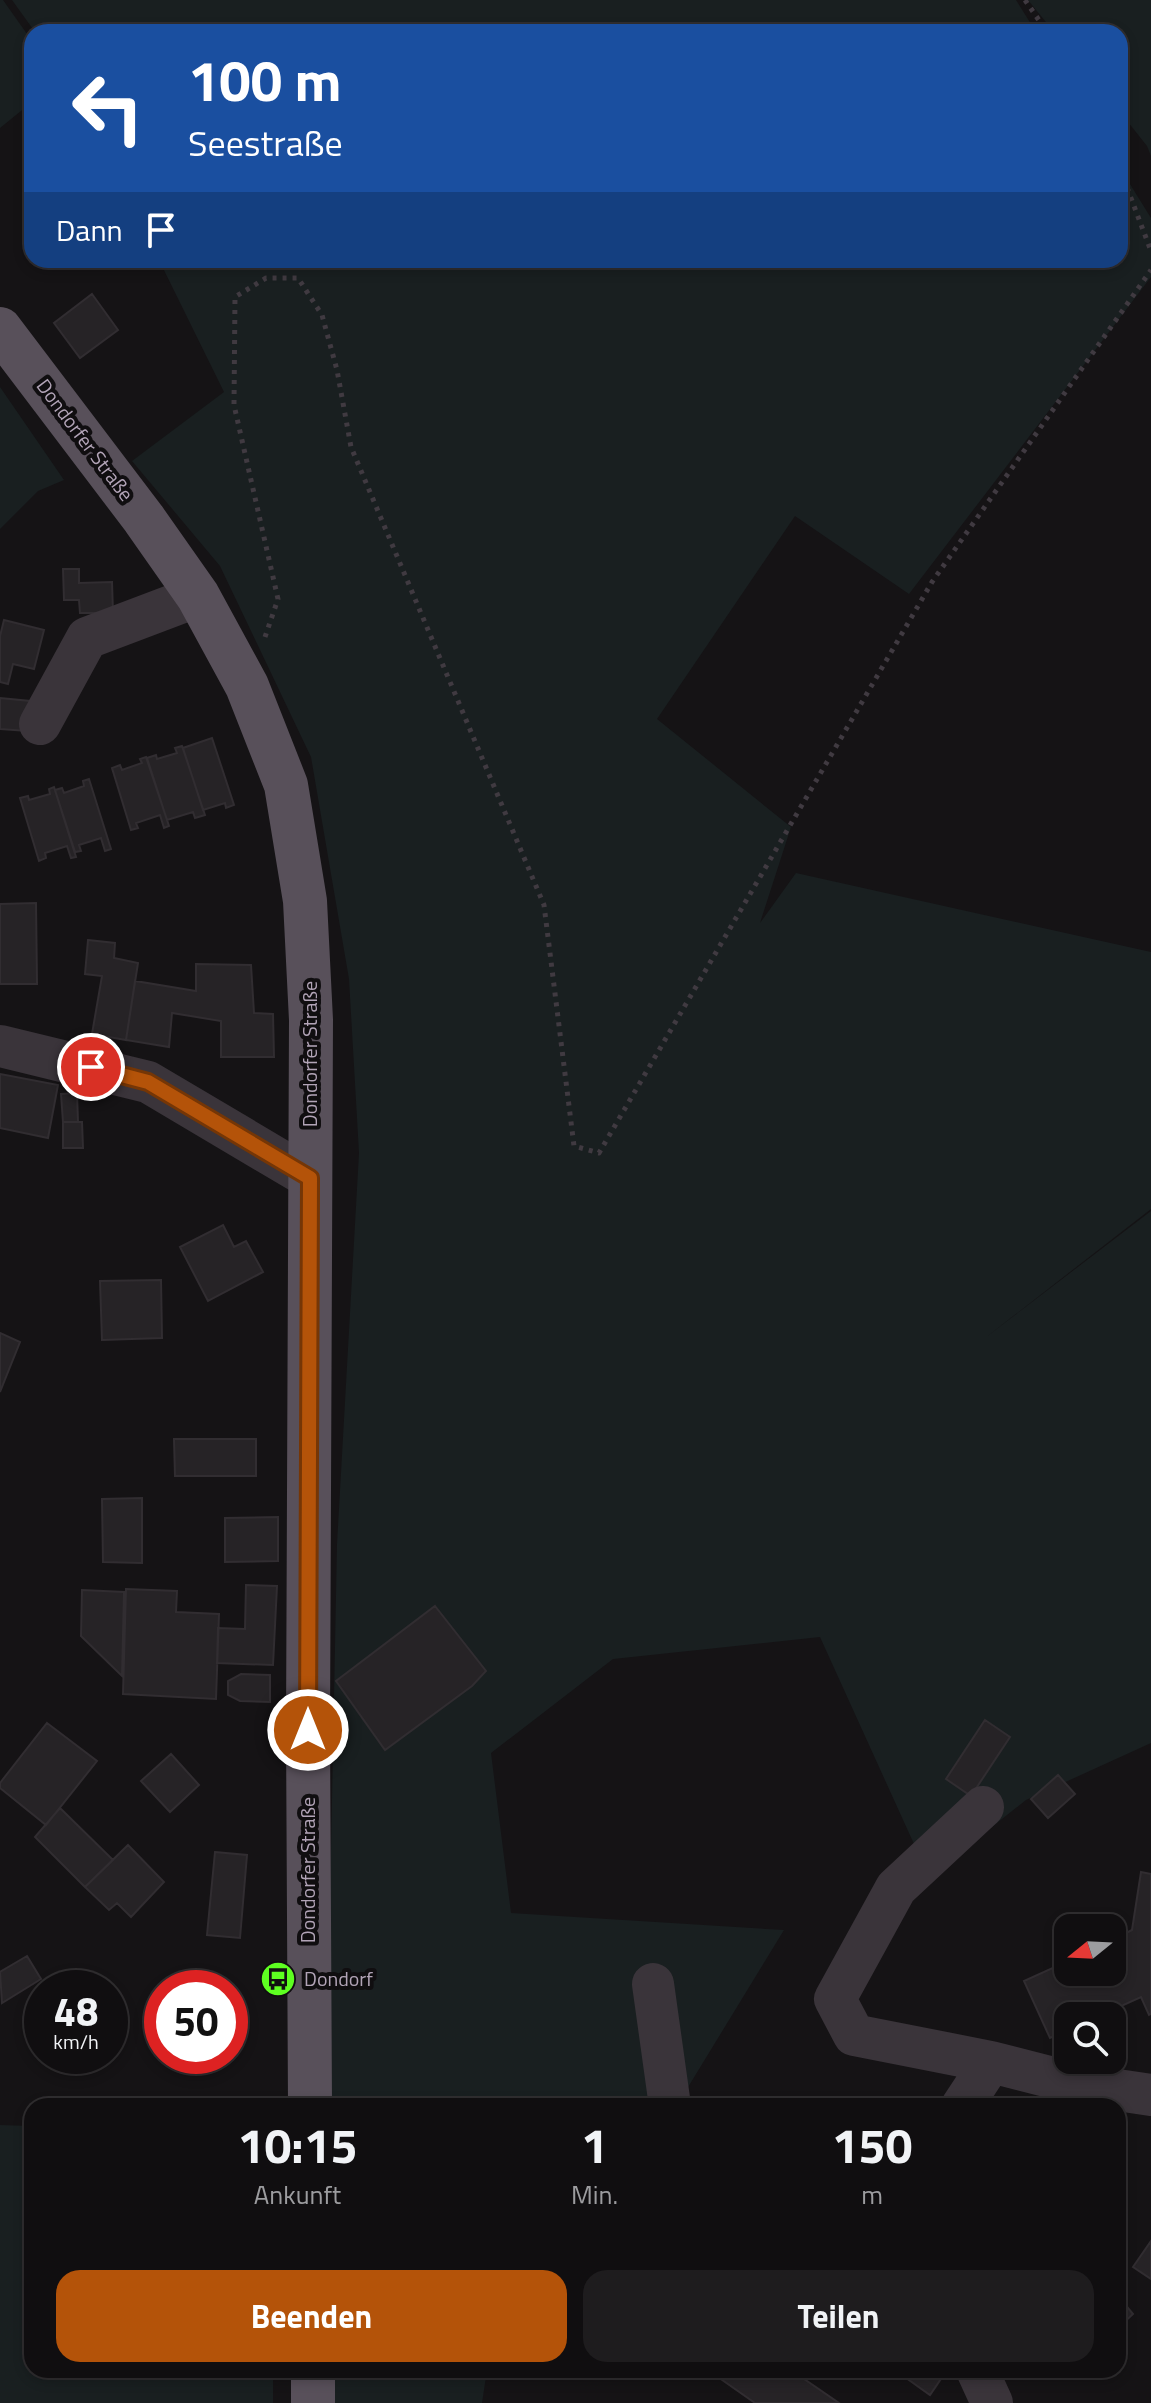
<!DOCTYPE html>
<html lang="de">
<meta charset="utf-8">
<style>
body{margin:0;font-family:"Titillium Web",sans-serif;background:#1e1c1e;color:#f1f3f6;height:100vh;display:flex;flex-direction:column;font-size:30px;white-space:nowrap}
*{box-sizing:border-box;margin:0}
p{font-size:26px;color:#9c9c9f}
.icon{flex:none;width:44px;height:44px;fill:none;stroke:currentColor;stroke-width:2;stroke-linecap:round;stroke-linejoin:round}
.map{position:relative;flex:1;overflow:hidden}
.drawer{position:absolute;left:24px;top:2098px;width:1102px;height:280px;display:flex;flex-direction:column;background:#100e10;border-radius:24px;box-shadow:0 4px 12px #0003,0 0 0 2px #302e30}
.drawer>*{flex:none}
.hud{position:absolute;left:24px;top:24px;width:1104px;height:244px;border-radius:24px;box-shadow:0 4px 12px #0003,0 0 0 2px #302e30;background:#1a4fa0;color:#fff;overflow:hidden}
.needle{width:52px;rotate:252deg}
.controls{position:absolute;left:1054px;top:1914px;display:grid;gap:16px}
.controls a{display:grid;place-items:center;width:72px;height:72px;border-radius:16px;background:#100e10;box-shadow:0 4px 12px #0003,0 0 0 2px #302e30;font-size:40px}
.speed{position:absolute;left:24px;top:1970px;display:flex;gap:16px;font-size:40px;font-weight:700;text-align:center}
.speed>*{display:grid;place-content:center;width:104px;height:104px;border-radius:50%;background:#100e10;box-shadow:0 4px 12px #0003,0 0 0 2px #302e30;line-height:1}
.speed small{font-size:20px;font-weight:400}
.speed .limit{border:12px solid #d22;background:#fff;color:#111}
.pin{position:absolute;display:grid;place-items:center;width:68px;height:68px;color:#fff;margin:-34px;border:4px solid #fff;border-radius:50%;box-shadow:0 2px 8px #0007}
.me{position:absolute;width:88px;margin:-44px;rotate:0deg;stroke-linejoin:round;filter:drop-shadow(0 0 6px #0008)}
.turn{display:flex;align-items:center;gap:28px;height:168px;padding:0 32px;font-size:36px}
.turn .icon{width:104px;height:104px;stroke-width:2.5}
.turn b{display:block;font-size:56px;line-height:68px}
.then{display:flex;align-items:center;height:76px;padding:0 32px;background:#0003;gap:16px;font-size:30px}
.eta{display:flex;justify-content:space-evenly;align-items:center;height:136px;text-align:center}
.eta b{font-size:48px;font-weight:700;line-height:56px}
.action{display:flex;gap:16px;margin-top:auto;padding:16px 32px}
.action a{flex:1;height:92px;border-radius:24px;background:#b45309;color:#fff;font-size:32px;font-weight:700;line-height:92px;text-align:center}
.action a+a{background:#1e1c1e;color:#f1f3f6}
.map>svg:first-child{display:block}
.green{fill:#191f20}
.building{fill:#262326;stroke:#312d31;stroke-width:2}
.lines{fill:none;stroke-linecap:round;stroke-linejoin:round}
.path{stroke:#403a41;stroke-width:5;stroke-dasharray:4 6;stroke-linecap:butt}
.minor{stroke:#3a343a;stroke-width:42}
.major{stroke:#58505a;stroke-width:44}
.route-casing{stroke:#753606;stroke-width:20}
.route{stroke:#b45309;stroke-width:14}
.labels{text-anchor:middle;stroke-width:8;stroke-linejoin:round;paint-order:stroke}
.street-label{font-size:20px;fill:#b2a4b7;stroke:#100e10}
.poi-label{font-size:20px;fill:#b2a4b7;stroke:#100e10;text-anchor:start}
</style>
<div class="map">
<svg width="1151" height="2403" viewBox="0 0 1151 2403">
<rect width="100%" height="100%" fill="#151315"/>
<path class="green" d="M0 0H3L32 41V102L0 128Z
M12 0H1016L1036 32H35Z
M1028 0H1151V156L1147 146 1120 112V32H1054Z
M1120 168 1151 218V277L909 594 795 516 657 719 791 827 760 923 796 873 1151 952V1209L985 1338 1151 1211V1743L1026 1800 929 1877 820 1637 613 1659 491 1753 511 1913 784 1930 682 2097 662 2106H326L337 1544 359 1153 349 979 311 757 220 566 132 461 224 392 159 260H1120Z
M0 387 64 480 38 491 0 529Z
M0 2125 32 2126V2370H273V2403H0Z
M333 2370H487L482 2403H334Z"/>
<path class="building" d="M92 294 118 330 80 358 54 323Z
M63 569H79V583L112 582 113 613H80L79 600H64Z
M4 620 44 630 34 669 13 664 8 684 0 682V636Z
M0 698 30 701 27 731 0 729Z
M212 738 234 805 226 808 225 803 203 810 183 748Z
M182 746 205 815 195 818 193 812 167 820 147 758 156 755 157 759 177 753 175 748Z
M146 757 169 826 164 828 160 815 136 823 138 828 131 830 112 768 120 765 122 770 142 763 140 759Z
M89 779 111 849 105 851 101 838 79 845 81 851 75 852 55 790 62 788 64 793 84 786 83 781Z
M54 787 76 857 71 858 67 846 45 853 46 858 39 861 20 798 28 796 29 800 50 794 49 789Z
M36 903 37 984H0V904Z
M88 940 115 943 114 958 138 963 126 1040 92 1034 102 976 85 974Z
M196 964 251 965 254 1013 273 1014 274 1057H221V1021L172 1013 169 1047 126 1040 135 981 196 991Z
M0 1074 58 1085 48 1138 0 1128Z
M77 1093 78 1122H63L61 1094Z
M63 1122H82L83 1148H63Z
M223 1225 234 1247 246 1241 263 1272 208 1301 180 1247Z
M161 1280 162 1338 102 1340 100 1281Z
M0 1333 20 1342 0 1392Z
M174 1439H256V1476H175Z
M142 1498V1563L103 1562 102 1499Z
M278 1517V1561L225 1562V1518Z
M246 1585 277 1586 273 1665 217 1663 218 1628 245 1629Z
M126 1589 177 1591 176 1612 219 1614 216 1699 123 1694Z
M82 1590 124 1592 122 1676 81 1636Z
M435 1606 486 1671 472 1686 385 1750 336 1681Z
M241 1674 270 1675V1702L240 1701 228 1695V1681Z
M985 1720 1010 1737 971 1796 946 1779Z
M47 1723 97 1761 46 1825 0 1788V1783Z
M171 1754 199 1785 170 1812 141 1781Z
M1058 1775 1075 1794 1048 1818 1031 1799Z
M60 1808 113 1860 85 1887 35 1837Z
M128 1845 164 1882 131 1917 117 1903 109 1910 85 1887Z
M215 1852 247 1855 240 1938 207 1935Z
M1141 1872 1151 1874V2014L1149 2015 1141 1997 1099 2016H1068V2030L1050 2038 1024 1981 1068 1961V1972H1112V1940L1132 1930Z
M27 1956 41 1979 2 2003 0 1972Z
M1151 2241V2279L1133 2267Z
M1118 2296 1133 2314 1118 2328Z
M708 2370H791L839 2403H755Z
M895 2370H947L930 2395Z"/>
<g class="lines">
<path class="path" d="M1025 0 1047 32
M1120 169 1151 251
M265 637 278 599 234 405 235 297 266 278H298L322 315 337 370 351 447 544 905 574 1146 599 1153 932 582 1151 270"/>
<path class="minor" d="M40 724 87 638 198 596
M0 1046 148 1082 310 1178
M983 1807 896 1888 835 1999 854 2035 991 2062
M653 1984 670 2106
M962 2106 991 2062 1077 2084 1151 2095
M977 2370 992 2403"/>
<path class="major" d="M0 329 144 519 198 596 247 686 286 785 305 901 311 1020 308 1730 310 2106
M313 2370V2403"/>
</g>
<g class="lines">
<g class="route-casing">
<path id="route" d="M91 1067 148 1082 310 1178 308 1730"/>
</g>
<use href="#route" class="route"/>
</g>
<defs>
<g id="bus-disc" transform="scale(1.8)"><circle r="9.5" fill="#5eff21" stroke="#100e10"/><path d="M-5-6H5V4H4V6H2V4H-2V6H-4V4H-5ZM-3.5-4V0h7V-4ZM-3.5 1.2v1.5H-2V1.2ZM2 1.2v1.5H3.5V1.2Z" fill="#111"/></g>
</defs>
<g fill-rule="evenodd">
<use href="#bus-disc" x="278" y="1979"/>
</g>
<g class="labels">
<g class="street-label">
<text transform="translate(85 440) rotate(53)" y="7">Dondorfer Straße</text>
<text transform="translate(310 1054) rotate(-90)" y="7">Dondorfer Straße</text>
<text transform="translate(308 1870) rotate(-90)" y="7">Dondorfer Straße</text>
</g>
<g class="poi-label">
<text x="304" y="1986">Dondorf</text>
</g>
</g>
</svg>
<div class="controls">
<a><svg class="needle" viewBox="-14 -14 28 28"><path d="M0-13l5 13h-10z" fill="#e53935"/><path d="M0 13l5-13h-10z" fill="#9c9c9f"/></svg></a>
<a><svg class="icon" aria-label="search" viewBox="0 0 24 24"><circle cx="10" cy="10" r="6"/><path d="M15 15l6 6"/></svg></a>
</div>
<div class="speed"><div>48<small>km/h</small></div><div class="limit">50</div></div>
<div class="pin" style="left:91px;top:1067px;background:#d93025"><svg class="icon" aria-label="arrive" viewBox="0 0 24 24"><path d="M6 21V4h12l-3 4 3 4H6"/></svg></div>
<svg class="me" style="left:308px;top:1730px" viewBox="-20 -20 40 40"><circle r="17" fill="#b45309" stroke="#fff" stroke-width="3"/><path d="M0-11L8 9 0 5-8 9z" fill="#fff"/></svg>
<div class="hud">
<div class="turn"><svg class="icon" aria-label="left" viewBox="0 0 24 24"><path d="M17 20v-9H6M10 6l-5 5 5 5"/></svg><div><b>100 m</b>Seestraße</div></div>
<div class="then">Dann<svg class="icon" aria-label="arrive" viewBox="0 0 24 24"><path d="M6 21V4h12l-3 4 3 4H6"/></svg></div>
</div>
<section class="drawer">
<div class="eta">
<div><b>10:15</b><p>Ankunft</p></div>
<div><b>1</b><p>Min.</p></div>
<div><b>150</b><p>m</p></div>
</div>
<div class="action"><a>Beenden</a><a>Teilen</a></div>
</section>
</div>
